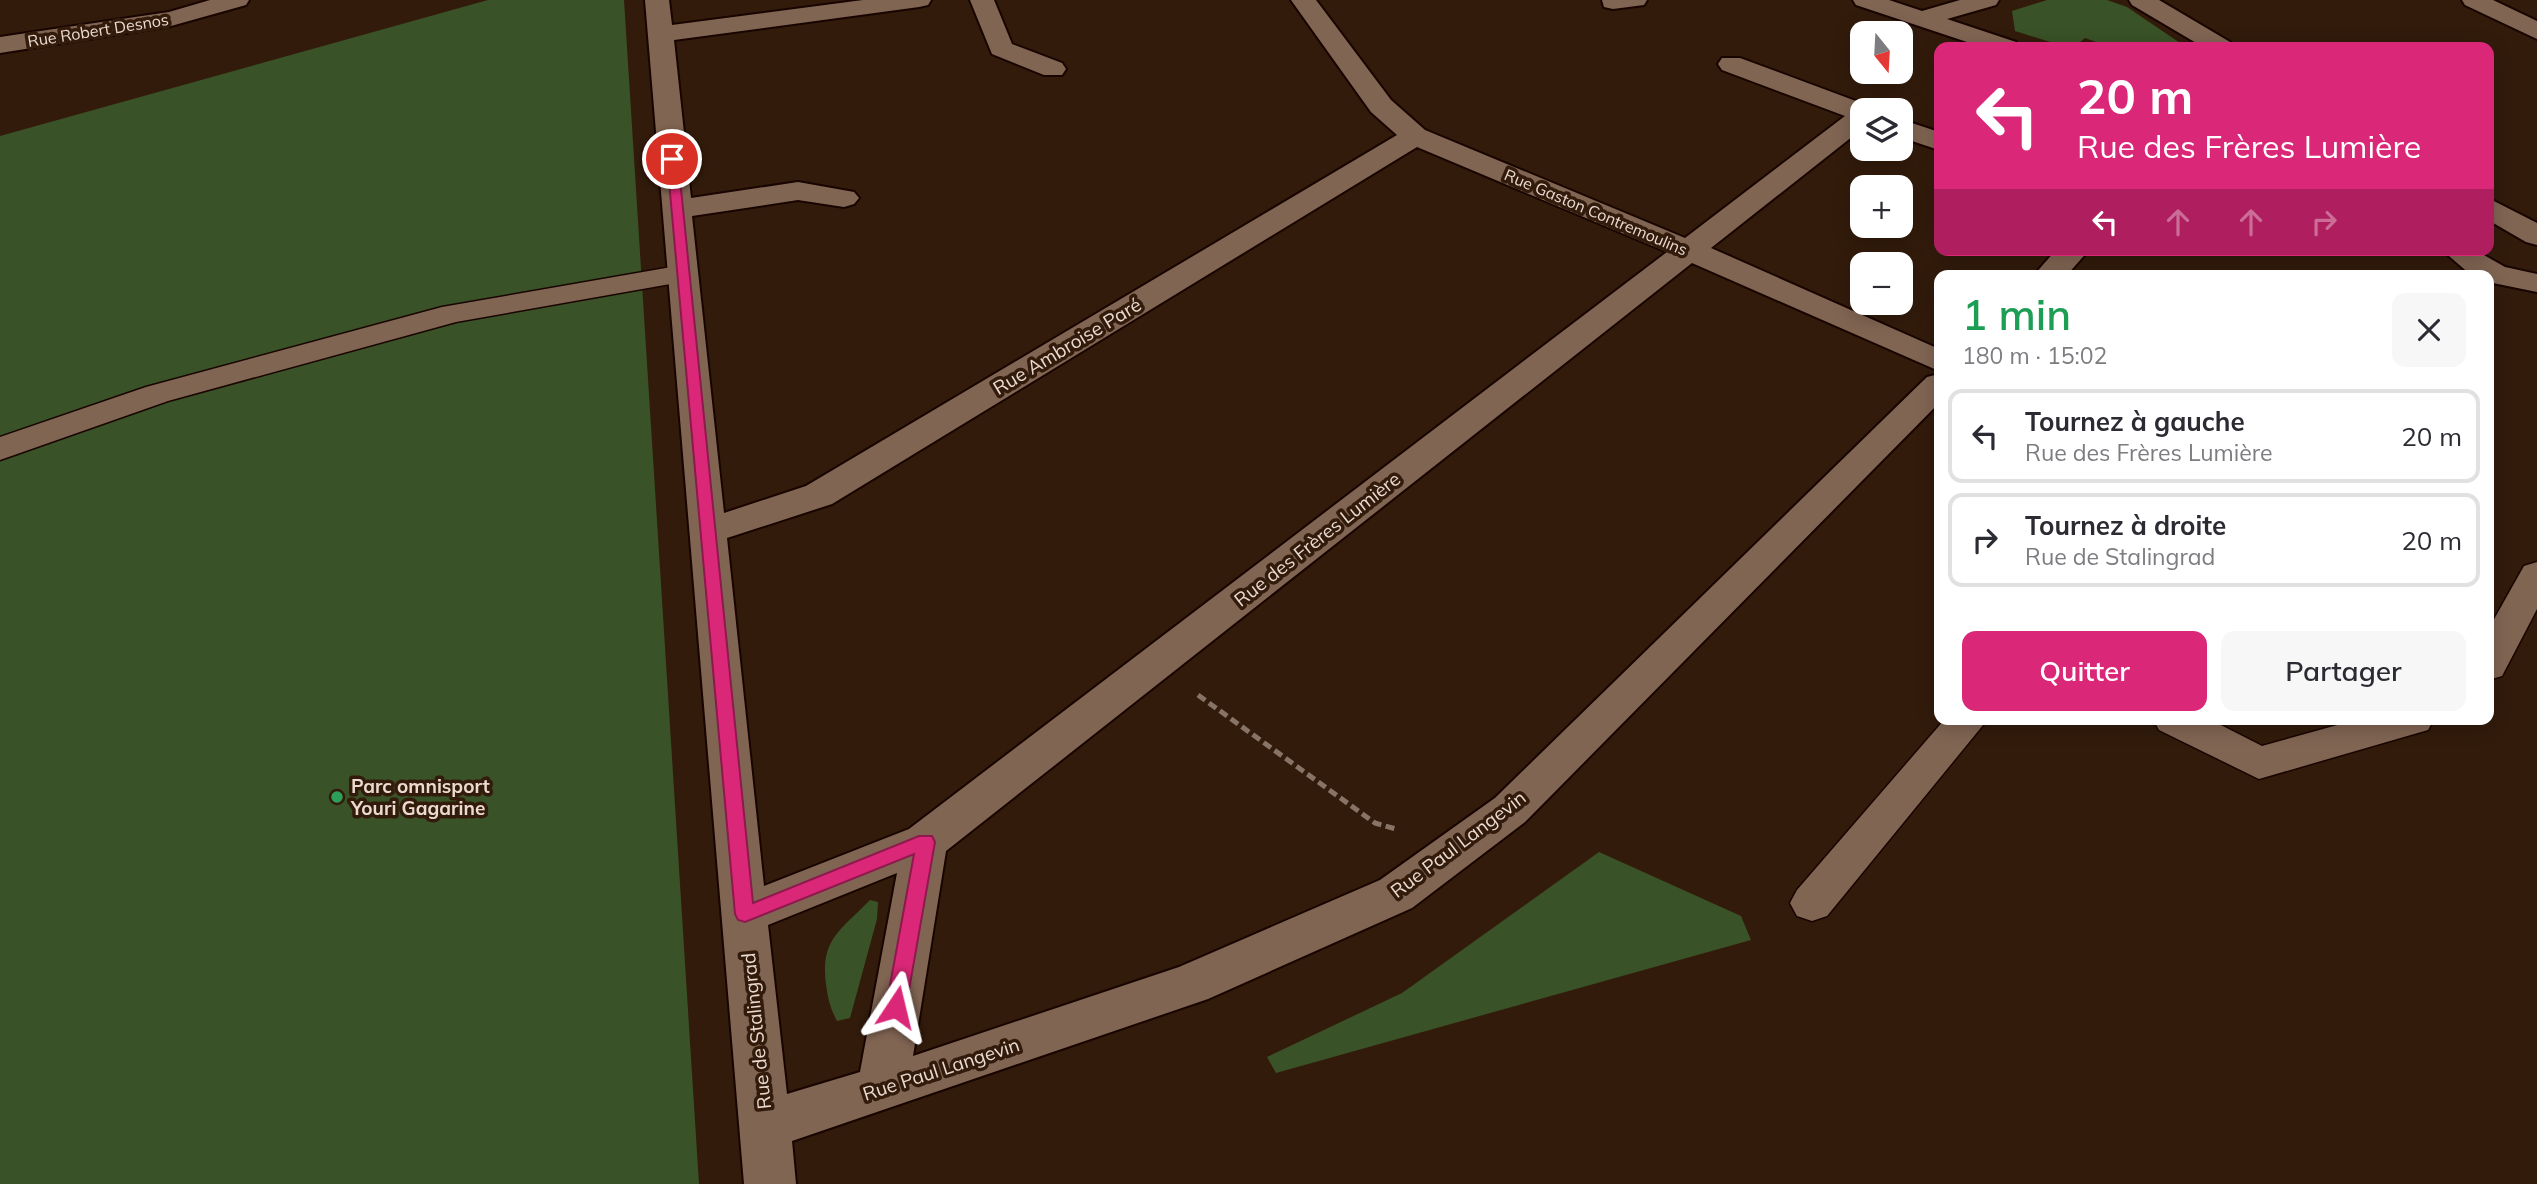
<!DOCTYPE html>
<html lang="fr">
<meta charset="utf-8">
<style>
body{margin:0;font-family:Mulish,sans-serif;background:#f7f7f7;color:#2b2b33;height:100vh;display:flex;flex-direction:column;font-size:26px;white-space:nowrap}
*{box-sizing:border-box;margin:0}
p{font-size:23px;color:#7c7c81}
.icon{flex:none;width:38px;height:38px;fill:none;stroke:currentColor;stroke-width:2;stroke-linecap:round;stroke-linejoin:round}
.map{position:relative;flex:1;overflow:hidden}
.side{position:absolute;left:1934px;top:270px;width:560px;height:455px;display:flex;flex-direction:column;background:#fff;border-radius:14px;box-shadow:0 4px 18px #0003}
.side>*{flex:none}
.guide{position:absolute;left:1934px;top:42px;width:560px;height:214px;border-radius:14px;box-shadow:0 4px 18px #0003;background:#db2777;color:#fff;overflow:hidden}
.needle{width:46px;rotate:162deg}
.controls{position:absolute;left:1850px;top:21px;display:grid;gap:14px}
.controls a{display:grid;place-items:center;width:63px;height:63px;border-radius:14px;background:#fff;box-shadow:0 4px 18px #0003;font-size:35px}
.pin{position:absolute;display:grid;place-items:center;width:60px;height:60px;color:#fff;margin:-30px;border:4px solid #fff;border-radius:50%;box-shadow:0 2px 7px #0007}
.me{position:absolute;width:77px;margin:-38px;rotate:10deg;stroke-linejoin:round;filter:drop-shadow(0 0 5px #0008)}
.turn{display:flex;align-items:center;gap:24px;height:147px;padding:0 28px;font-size:32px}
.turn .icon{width:91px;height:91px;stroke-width:2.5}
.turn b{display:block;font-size:49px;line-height:60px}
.lanes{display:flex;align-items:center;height:66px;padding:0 28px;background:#0003;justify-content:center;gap:35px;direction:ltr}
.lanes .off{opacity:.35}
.round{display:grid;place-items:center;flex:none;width:74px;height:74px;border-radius:14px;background:#f7f7f7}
.overview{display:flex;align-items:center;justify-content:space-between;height:119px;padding:0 28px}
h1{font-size:42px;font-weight:600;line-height:52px;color:#1e9e55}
.button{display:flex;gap:14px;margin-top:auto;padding:14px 28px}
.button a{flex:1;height:80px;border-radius:14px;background:#db2777;color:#fff;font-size:28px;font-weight:600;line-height:80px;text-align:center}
.button a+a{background:#f7f7f7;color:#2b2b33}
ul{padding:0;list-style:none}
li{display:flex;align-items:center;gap:21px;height:94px;margin:0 14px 10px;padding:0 14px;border:4px solid #e1e1e2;border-radius:14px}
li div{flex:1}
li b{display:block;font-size:26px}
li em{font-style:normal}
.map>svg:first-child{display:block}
.green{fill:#3a5227}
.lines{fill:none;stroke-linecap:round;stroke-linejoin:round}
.service-casing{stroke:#190500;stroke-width:3}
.minor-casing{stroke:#190500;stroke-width:4}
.path{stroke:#887467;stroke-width:5;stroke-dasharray:9 4.5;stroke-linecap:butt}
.service{fill:#816553;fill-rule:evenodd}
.minor{fill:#816553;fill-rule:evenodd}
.route{fill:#db2777;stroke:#8e194d;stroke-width:2}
.leisure-dot{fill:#2e9e5b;stroke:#321b0b;stroke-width:2.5}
.labels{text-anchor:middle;stroke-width:7;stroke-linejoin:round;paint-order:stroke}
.far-street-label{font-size:16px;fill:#ebdad0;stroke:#321b0b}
.street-label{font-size:19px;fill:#ebdad0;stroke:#321b0b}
.poi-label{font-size:19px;font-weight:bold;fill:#ebdad0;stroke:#321b0b;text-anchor:start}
</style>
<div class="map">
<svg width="2537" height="1184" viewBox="0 0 2537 1184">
<rect width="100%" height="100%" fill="#321b0b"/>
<path class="green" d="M488 0H624L699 1184H0V136Z
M2047 0H2107L2127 7 2186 47H2110L2085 38 2074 47H2066L2015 31 2012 11Z
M1599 852 1741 916 1751 940 1276 1073 1267 1057 1402 993Z
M870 900 878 902 877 919 850 1018 837 1021C830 1008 828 999 826 984 820 939 841 930 870 900Z"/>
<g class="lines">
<g class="service-casing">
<path id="service" d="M683 265 693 268 698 274 693 280 456 322 168 401 0 460V437L146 387 442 307Z
M2537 562V609L2502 676 2488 680V630L2524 566Z
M1945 719H1988L1827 916 1812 921 1797 916 1790 903 1797 890Z
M2153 719H2209L2262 746 2359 719H2434L2428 730 2259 779 2159 730Z"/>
</g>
<g class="minor-casing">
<path id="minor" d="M210 0H249L246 5 171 26 0 53V37L169 12Z
M645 0H669L672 25 863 0H931L928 5 919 7 674 40 691 198 798 182 854 192 859 198 854 204 844 207 798 200 692 216 724 513 806 486 1397 135 1371 112 1291 0H1316L1391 100 1425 130 1685 238 1845 116 1722 70 1718 64 1722 58H1740L1872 107 1874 110H1862V129L1711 248 1939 349V371L1692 263 946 851 913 1056 1179 967 1380 880 1495 798 1927 377 1939 374V403L1525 822 1412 908 1208 999 792 1141 796 1184H744ZM1417 147 1667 252 909 829 764 886 727 538 832 504ZM897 873 860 1072 787 1094 768 925Z
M970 0H994L1012 44 1062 63 1066 69 1062 75H1044L992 54Z
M1602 0H1647L1644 5 1613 9 1604 7Z
M1853 0H1889L1922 11 1960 0H1999L1996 5 1947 19 2016 42 2020 47H1982L1856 5Z
M2129 0H2159L2230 42 2234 47H2203L2132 5Z
M2462 0H2493L2537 21V39L2465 5Z
M1900 119 1939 132V150L1900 137Z
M2488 198 2537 223V245L2526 242 2488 220Z
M2056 250H2089L2067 275H2034Z
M2442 250H2475L2505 267 2537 274V292L2488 282V275H2471Z"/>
</g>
<path class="path" d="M1198 695 1375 823 1396 829"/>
<use href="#service" class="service"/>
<use href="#minor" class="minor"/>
</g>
<path class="route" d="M672 155 678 159 753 903 919 836H932L935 842 906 1007 903 1013 896 1015 889 1013 886 1007 914 854 745 922 738 920 735 914 667 159Z"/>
<circle class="leisure-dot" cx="337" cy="797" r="7"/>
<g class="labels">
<g class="far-street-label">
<text transform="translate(98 30) rotate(-9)" y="6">Rue Robert Desnos</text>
<text transform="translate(1596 212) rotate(23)" y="6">Rue Gaston Contremoulins</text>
</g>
<g class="street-label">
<text transform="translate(1067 346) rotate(-31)" y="7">Rue Ambroise Paré</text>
<text transform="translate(1317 539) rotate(-38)" y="7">Rue des Frères Lumière</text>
<text transform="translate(1458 844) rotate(-37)" y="7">Rue Paul Langevin</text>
<text transform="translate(756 1031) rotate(-96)" y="7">Rue de Stalingrad</text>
<text transform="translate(941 1069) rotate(-18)" y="7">Rue Paul Langevin</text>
</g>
<g class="poi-label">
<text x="351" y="793">Parc omnisport<tspan x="351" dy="22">Youri Gagarine</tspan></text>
</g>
</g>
</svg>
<div class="controls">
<a><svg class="needle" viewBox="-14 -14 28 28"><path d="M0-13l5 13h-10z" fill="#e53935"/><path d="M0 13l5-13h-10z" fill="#7c7c81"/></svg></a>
<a><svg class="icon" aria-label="layers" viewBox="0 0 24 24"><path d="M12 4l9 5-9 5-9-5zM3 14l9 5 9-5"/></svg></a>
<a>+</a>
<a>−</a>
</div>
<div class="pin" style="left:672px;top:159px;background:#d93025"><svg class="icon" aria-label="arrive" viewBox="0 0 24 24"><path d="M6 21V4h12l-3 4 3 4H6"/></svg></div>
<svg class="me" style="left:896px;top:1007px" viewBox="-20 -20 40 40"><path d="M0-17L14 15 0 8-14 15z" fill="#db2777" stroke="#fff" stroke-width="4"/></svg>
<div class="guide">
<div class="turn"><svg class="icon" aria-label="left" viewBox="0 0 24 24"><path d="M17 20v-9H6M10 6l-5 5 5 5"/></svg><div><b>20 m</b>Rue des Frères Lumière</div></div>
<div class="lanes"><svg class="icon" aria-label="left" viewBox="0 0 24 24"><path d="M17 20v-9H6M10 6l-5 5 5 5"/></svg><svg class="icon off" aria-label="ahead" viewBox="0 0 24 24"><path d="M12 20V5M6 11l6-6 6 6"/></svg><svg class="icon off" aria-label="ahead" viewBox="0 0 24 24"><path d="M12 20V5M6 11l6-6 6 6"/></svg><svg class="icon off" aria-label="right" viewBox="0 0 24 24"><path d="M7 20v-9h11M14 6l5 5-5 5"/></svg></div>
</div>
<section class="side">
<div class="overview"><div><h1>1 min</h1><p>180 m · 15:02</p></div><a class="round"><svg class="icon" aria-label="close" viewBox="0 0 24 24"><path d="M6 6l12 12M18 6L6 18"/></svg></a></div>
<ul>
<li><svg class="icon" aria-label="left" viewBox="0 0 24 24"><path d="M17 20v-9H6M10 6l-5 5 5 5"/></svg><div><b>Tournez à gauche</b><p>Rue des Frères Lumière</p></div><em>20 m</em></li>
<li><svg class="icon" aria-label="right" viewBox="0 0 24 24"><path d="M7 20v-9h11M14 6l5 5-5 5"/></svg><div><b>Tournez à droite</b><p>Rue de Stalingrad</p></div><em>20 m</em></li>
</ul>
<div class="button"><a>Quitter</a><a>Partager</a></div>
</section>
</div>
